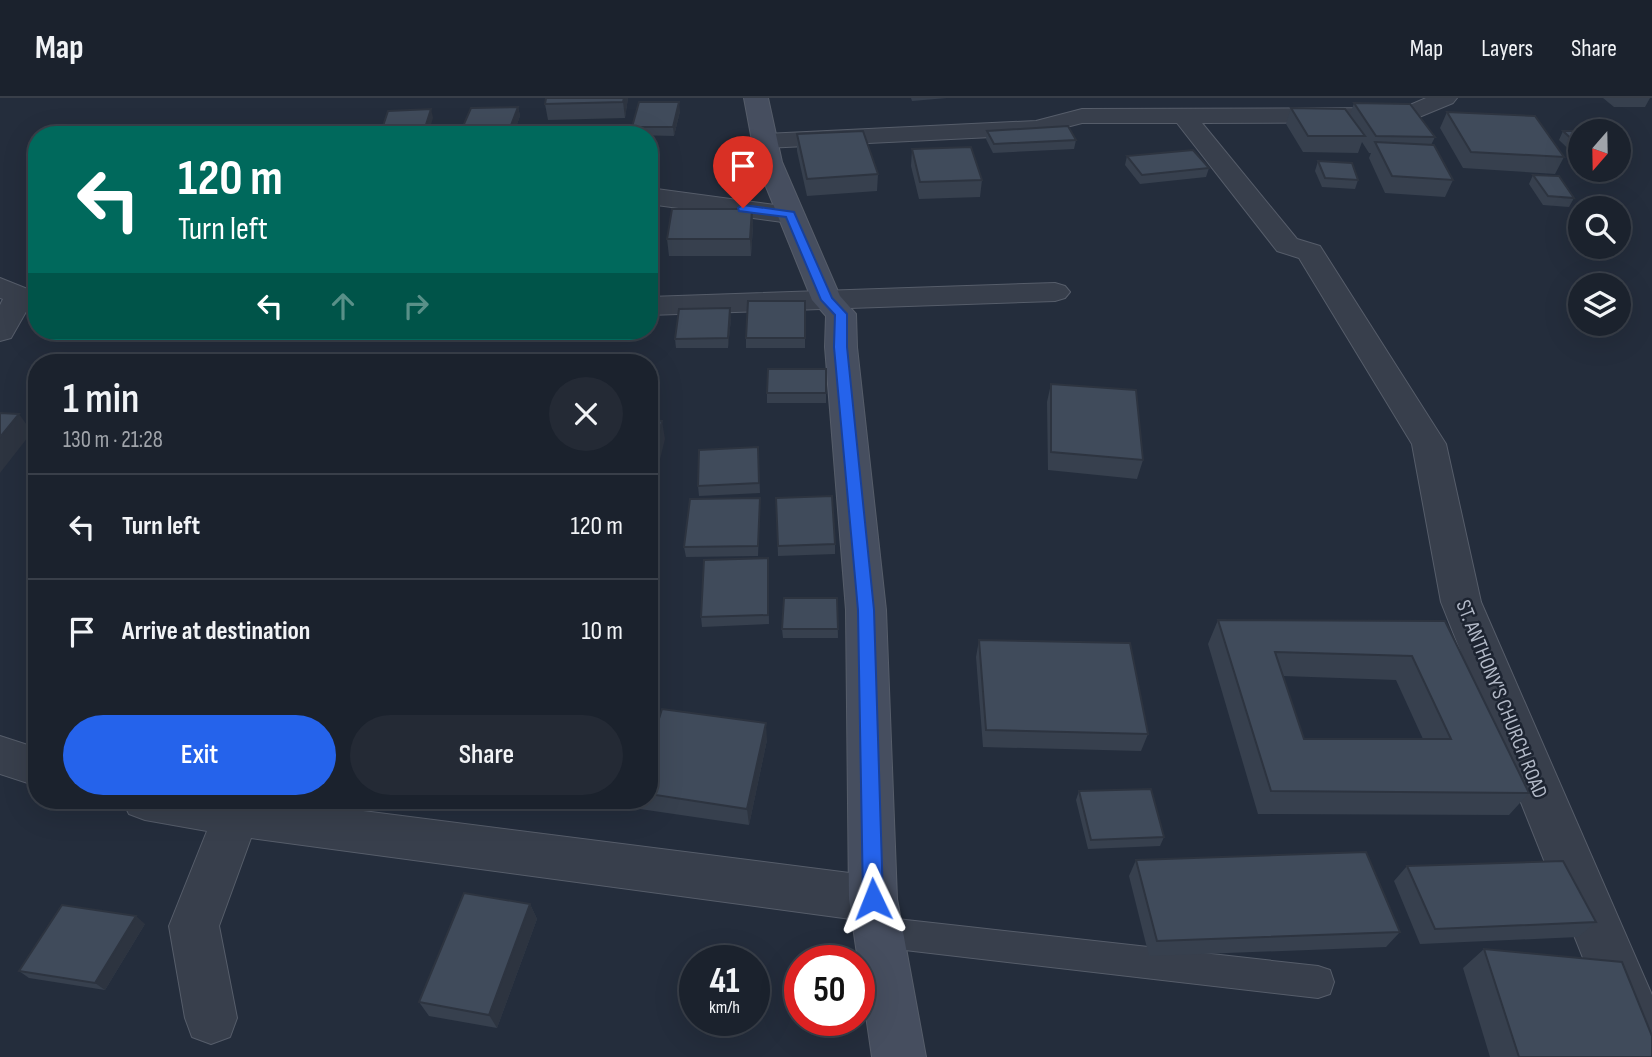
<!DOCTYPE html>
<meta charset="utf-8">
<style>
body{margin:0;font-family:"Sofia Sans Condensed",sans-serif;background:#242a35;color:#f1f3f6;height:100vh;display:flex;flex-direction:column;font-size:26px;white-space:nowrap}
*{box-sizing:border-box;margin:0}
p{font-size:23px;color:#a0a4aa}
.icon{flex:none;width:38px;height:38px;fill:none;stroke:currentColor;stroke-width:2;stroke-linecap:round;stroke-linejoin:round}
.map{position:relative;flex:1;overflow:hidden}
.sheet{position:absolute;left:28px;top:256px;width:630px;height:455px;display:flex;flex-direction:column;background:#1b222d;border-radius:28px;box-shadow:0 7px 28px #0002,0 0 0 2px #393f49}
.sheet>*{flex:none}
.hud{position:absolute;left:28px;top:28px;width:630px;height:214px;border-radius:28px;box-shadow:0 7px 28px #0002,0 0 0 2px #393f49;background:#00695c;color:#fff;overflow:hidden}
.needle{width:46px;rotate:200deg}
.tools{position:absolute;left:1568px;top:21px;display:grid;gap:14px}
.tools a{display:grid;place-items:center;width:63px;height:63px;border-radius:50%;background:#1b222d;box-shadow:0 7px 28px #0002,0 0 0 2px #393f49;font-size:35px}
.speed{position:absolute;left:679px;top:847px;display:flex;gap:14px;font-size:35px;font-weight:700;text-align:center}
.speed>*{display:grid;place-content:center;width:91px;height:91px;border-radius:50%;background:#1b222d;box-shadow:0 7px 28px #0002,0 0 0 2px #393f49;line-height:1}
.speed small{font-size:18px;font-weight:400}
.speed .limit{border:10px solid #d22;background:#fff;color:#111}
.pin{position:absolute;display:grid;place-items:center;width:60px;height:60px;color:#fff;margin:-72px -30px;border-radius:50% 50% 50% 0;rotate:-45deg;box-shadow:0 0 7px #0007}
.pin .icon{rotate:45deg}
.me{position:absolute;width:77px;margin:-38px;rotate:358deg;stroke-linejoin:round;filter:drop-shadow(0 0 5px #0008)}
.turn{display:flex;align-items:center;gap:24px;height:147px;padding:0 35px;font-size:32px}
.turn .icon{width:91px;height:91px;stroke-width:2.5}
.turn b{display:block;font-size:49px;line-height:60px}
.lanes{display:flex;align-items:center;height:66px;padding:0 35px;background:#0003;justify-content:center;gap:35px;direction:ltr}
.lanes .off{opacity:.35}
.round{display:grid;place-items:center;flex:none;width:74px;height:74px;border-radius:37px;background:#242a35}
.headline{display:flex;align-items:center;justify-content:space-between;height:119px;padding:0 35px}
h1{font-size:42px;font-weight:600;line-height:52px}
.button{display:flex;gap:14px;margin-top:auto;padding:14px 35px}
.button a{flex:1;height:80px;border-radius:42px;background:#2563eb;color:#fff;font-size:28px;font-weight:600;line-height:80px;text-align:center}
.button a+a{background:#242a35;color:#f1f3f6}
ul{padding:0;list-style:none}
li{display:flex;align-items:center;gap:21px;height:105px;padding:0 35px;border-top:2px solid #393f49}
li div{flex:1}
li b{display:block;font-size:26px}
li em{font-style:normal}
header{display:flex;align-items:center;gap:42px;box-sizing:border-box;height:98px;padding:0 35px;background:#1b222d;border-bottom:2px solid #393f49}
header strong{font-size:33px}
nav{display:flex;gap:38px;margin-inline-start:auto;font-size:24px}
.map>svg:first-child{display:block}
.lines{fill:none;stroke-linecap:round;stroke-linejoin:round}
.service-casing{stroke:#565d6a;stroke-width:2}
.minor-casing{stroke:#565d6a;stroke-width:2}
.secondary-casing{stroke:#565d6a;stroke-width:2}
.service{fill:#383f4c;fill-rule:evenodd}
.minor{fill:#383f4c;fill-rule:evenodd}
.secondary{fill:#464e5f;fill-rule:evenodd}
.wall{fill:#37404e;fill-rule:evenodd}
.shaded-wall{fill:#2d3440}
.building{fill:#404b5b;stroke:#2d3440;stroke-width:2;fill-rule:evenodd}
.route{fill:#2563eb;stroke:#184099;stroke-width:2}
.labels{text-anchor:middle;stroke-width:5;stroke-linejoin:round;paint-order:stroke}
.street-label{font-size:21px;fill:#b3bac8;stroke:#1d2431}
</style>
<header>
<strong>Map</strong>
<nav><a>Map</a><a>Layers</a><a>Share</a></nav>
</header>
<div class="map">
<svg width="1652" height="959" viewBox="0 0 1652 959">
<rect width="100%" height="100%" fill="#242d3c"/>
<g class="lines">
<g class="service-casing">
<path id="service" d="M879 819 1318 868 1330 872 1334 884 1330 896 1318 900 879 849 868 845 863 834 868 823Z"/>
</g>
<g class="minor-casing">
<path id="minor" d="M1426 0H1457L1453 5 1407 24 1202 25 1297 141 1320 148 1446 346 1481 504 1652 897V959H1626L1591 880 1441 504 1412 346 1299 160 1277 153 1177 25H1082L1036 37 765 50 756 48 753 43 756 38 765 36 1036 23 1082 11 1403 10Z
M649 90 790 109 799 111 803 117 799 123 790 125 649 106Z
M0 180 30 192 35 198 11 240 0 243V207L3 201 0 200Z
M1055 185 1065 188 1070 194 1065 200 1055 203 649 217V199Z
M0 638 37 650V688L0 676Z
M122 702H277L873 778 890 785 897 801 890 817 873 824 251 740 219 828 237 920 230 939 211 946 192 939 185 920 169 828 207 733 145 722 129 716Z"/>
</g>
<g class="secondary-casing">
<path id="secondary" d="M744 0H768L782 64 840 198 856 216 857 249 886 512 897 801 926 959H872L849 801 846 512 825 249 826 218 812 202 756 64Z"/>
</g>
<use href="#service" class="service"/>
<use href="#minor" class="minor"/>
<use href="#secondary" class="secondary"/>
</g>
<path class="wall" d="M628 0 625 20 548 22 545 6Z
M911 0H947L912 3Z
M1603 0H1650L1645 9H1614Z
M1354 5 1435 39 1431 47 1453 82 1445 99 1385 95 1369 60 1371 55H1369L1362 44 1358 55 1303 54 1286 26 1291 10 1350 17Z
M518 9 520 18 513 37H460V35Z
M680 13 674 38 633 37 632 29Z
M1447 14 1564 59 1555 76 1463 70 1440 30Z
M987 33 1076 42 1074 51 993 55 986 41Z
M1563 33H1580V62L1559 42Z
M797 36 878 76 877 93 807 98 797 53Z
M912 51 982 82 980 99 919 101 911 68Z
M1127 58 1209 70 1206 79 1140 86 1125 67Z
M1318 63 1358 82 1355 91 1322 89 1315 73Z
M1533 77 1574 100 1569 109 1543 107 1529 86Z
M752 111 753 128 751 158H669L667 141Z
M805 203V250H746V240Z
M731 220 728 250H676L675 241Z
M826 271V305H767V295Z
M1051 286 1143 362 1137 381 1048 372 1047 304Z
M758 349 760 395 699 398 698 388Z
M776 400 835 446V456L778 458Z
M760 410 758 458 686 459 684 449Z
M768 460 769 526 702 529 701 519Z
M837 500 838 540H783L782 531Z
M1218 522 1445 523 1529 695 1509 717 1258 716 1208 546ZM1283 578 1396 582 1423 641H1304Z
M979 542 1148 636 1141 653 983 649 976 559Z
M767 642 749 727 640 711 638 702H649V653Z
M1079 693 1164 739 1160 748 1088 751 1076 702Z
M535 702H614L613 706 535 703Z
M1136 762 1400 834 1386 849 1149 858 1129 778Z
M1407 768 1596 824 1578 839 1420 846 1394 783Z
M530 806 537 821 497 930 429 918 419 904Z
M145 826 105 892 29 880 19 873Z
M1484 851 1652 959H1490L1463 870Z"/>
<path class="shaded-wall" d="M624 0H628L625 20 623 4Z
M679 4 680 13 674 38 673 29Z
M518 9 520 18 513 37H508V35Z
M431 11 433 20 428 37H423Z
M752 111 753 128 751 158 750 141Z
M730 210 731 220 728 250V240Z
M19 316 32 334 0 375V339Z
M662 323 665 341 651 398 649 388V374Z
M649 514 652 530 649 542Z
M766 625 767 642 749 727 747 711Z
M530 806 537 821 497 930 489 917Z
M136 818 145 826 105 892 95 885Z"/>
<path class="building" d="M546 0H624L623 4 545 6Z
M639 4H679L673 29H632Z
M1354 5 1410 6 1435 39 1376 38Z
M518 9 508 35H460L471 10Z
M1291 10 1345 11 1365 38H1308Z
M431 11 423 36 380 37 388 13Z
M1447 14 1535 18 1564 59 1471 54Z
M1068 28 1076 42 994 46 987 33Z
M863 33 878 76 807 81 797 36Z
M1563 33H1588H1580V49Z
M1375 44 1434 47 1453 82 1392 78Z
M971 49 982 82 920 84 912 51Z
M1193 52 1209 70 1142 77 1127 58Z
M1318 63 1352 65 1358 82 1325 80Z
M1533 77 1559 78 1574 100 1548 98Z
M672 111H752L750 141H667Z
M748 203H805V240H746Z
M730 210 728 240 675 241 679 211Z
M768 271H826V295H767Z
M1051 286 1136 292 1143 362 1051 354Z
M0 315 19 316 0 339Z
M649 322 662 323 649 374Z
M758 349 759 385 698 388 699 352Z
M832 398 835 446 778 448 776 400Z
M760 400 758 448 684 449 690 401Z
M768 460V517L701 519 704 462Z
M784 500H837L838 531H782Z
M1218 522 1445 523 1529 695 1271 693ZM1275 554 1412 558 1451 641H1304Z
M979 542 1130 545 1148 636 986 632Z
M662 611 766 625 747 711 649 696V653Z
M1151 691 1164 739 1091 742 1079 693Z
M1366 754 1400 834 1157 843 1136 762Z
M1563 763 1596 824 1435 831 1407 768Z
M464 795 530 806 489 917 419 904Z
M62 807 136 818 95 885 19 873Z
M1484 851 1622 864 1652 938V959H1519Z"/>
<path class="route" d="M743 107 794 114 832 200 847 216V249L874 512 883 801 880 808 873 811 866 808 863 801 858 512 834 249 835 217 821 202 786 119 739 113 738 110Z"/>
<g class="labels">
<g class="street-label">
<text transform="translate(1502 601) rotate(68)" y="7">ST. ANTHONY'S CHURCH ROAD</text>
</g>
</g>
</svg>
<div class="tools">
<a><svg class="needle" viewBox="-14 -14 28 28"><path d="M0-13l5 13h-10z" fill="#e53935"/><path d="M0 13l5-13h-10z" fill="#a0a4aa"/></svg></a>
<a><svg class="icon" aria-label="search" viewBox="0 0 24 24"><circle cx="10" cy="10" r="6"/><path d="M15 15l6 6"/></svg></a>
<a><svg class="icon" aria-label="layers" viewBox="0 0 24 24"><path d="M12 4l9 5-9 5-9-5zM3 14l9 5 9-5"/></svg></a>
</div>
<div class="speed"><div>41<small>km/h</small></div><div class="limit">50</div></div>
<div class="pin" style="left:743px;top:110px;background:#d93025"><svg class="icon" aria-label="arrive" viewBox="0 0 24 24"><path d="M6 21V4h12l-3 4 3 4H6"/></svg></div>
<svg class="me" style="left:873px;top:801px" viewBox="-20 -20 40 40"><path d="M0-17L14 15 0 8-14 15z" fill="#2563eb" stroke="#fff" stroke-width="4"/></svg>
<div class="hud">
<div class="turn"><svg class="icon" aria-label="left" viewBox="0 0 24 24"><path d="M17 20v-9H6M10 6l-5 5 5 5"/></svg><div><b>120 m</b>Turn left</div></div>
<div class="lanes"><svg class="icon" aria-label="left" viewBox="0 0 24 24"><path d="M17 20v-9H6M10 6l-5 5 5 5"/></svg><svg class="icon off" aria-label="ahead" viewBox="0 0 24 24"><path d="M12 20V5M6 11l6-6 6 6"/></svg><svg class="icon off" aria-label="right" viewBox="0 0 24 24"><path d="M7 20v-9h11M14 6l5 5-5 5"/></svg></div>
</div>
<section class="sheet">
<div class="headline"><div><h1>1 min</h1><p>130 m · 21:28</p></div><a class="round"><svg class="icon" aria-label="close" viewBox="0 0 24 24"><path d="M6 6l12 12M18 6L6 18"/></svg></a></div>
<ul>
<li><svg class="icon" aria-label="left" viewBox="0 0 24 24"><path d="M17 20v-9H6M10 6l-5 5 5 5"/></svg><div><b>Turn left</b></div><em>120 m</em></li>
<li><svg class="icon" aria-label="arrive" viewBox="0 0 24 24"><path d="M6 21V4h12l-3 4 3 4H6"/></svg><div><b>Arrive at destination</b></div><em>10 m</em></li>
</ul>
<div class="button"><a>Exit</a><a>Share</a></div>
</section>
</div>
